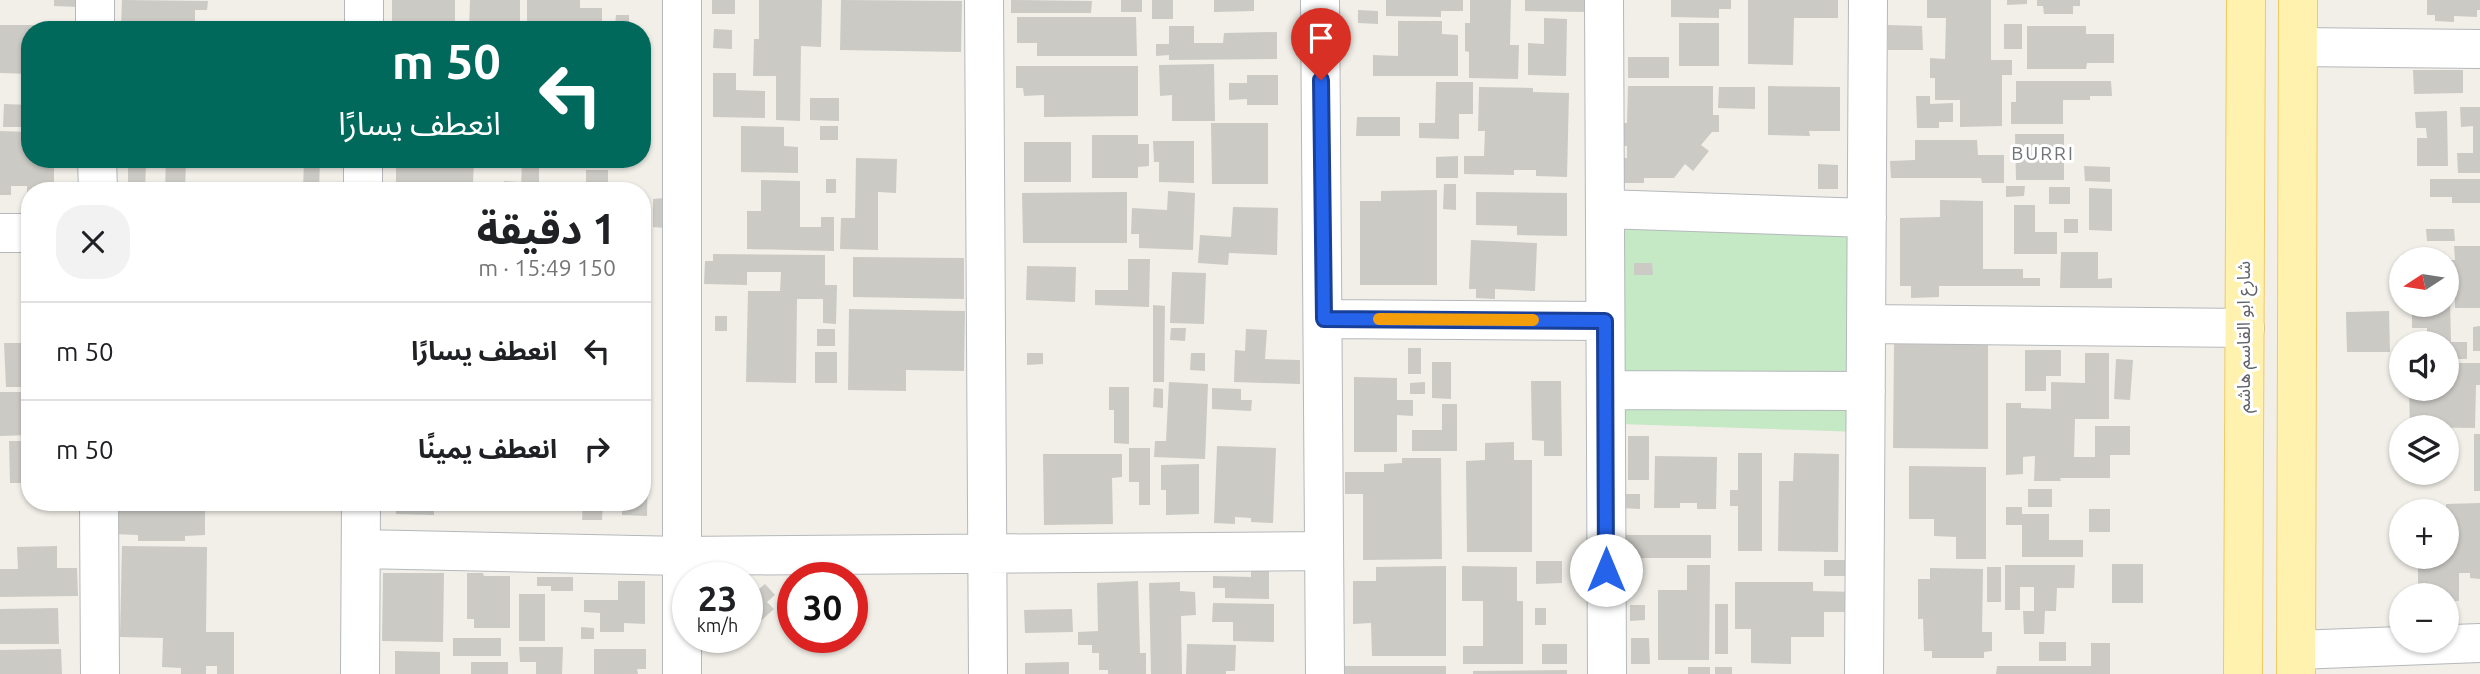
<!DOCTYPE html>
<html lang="ar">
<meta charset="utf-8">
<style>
body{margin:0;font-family:Ubuntu,"Noto Sans Arabic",sans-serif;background:#f2f2f2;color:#202124;direction:rtl;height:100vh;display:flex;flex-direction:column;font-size:26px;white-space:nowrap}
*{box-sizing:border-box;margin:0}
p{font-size:23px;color:#757577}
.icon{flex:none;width:38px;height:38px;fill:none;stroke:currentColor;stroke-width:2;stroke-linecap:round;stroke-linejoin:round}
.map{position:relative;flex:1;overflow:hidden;direction:ltr}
.panel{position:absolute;left:21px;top:182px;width:630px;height:329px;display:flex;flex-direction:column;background:#fff;border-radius:28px;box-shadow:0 2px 5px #0004;direction:rtl}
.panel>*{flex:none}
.hud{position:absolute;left:21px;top:21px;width:630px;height:147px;border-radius:28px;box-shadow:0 2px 5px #0004;direction:rtl;background:#00695c;color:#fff;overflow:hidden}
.needle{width:46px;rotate:258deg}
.fabs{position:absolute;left:2389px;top:247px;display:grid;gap:14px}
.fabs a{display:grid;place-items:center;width:70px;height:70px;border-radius:50%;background:#fff;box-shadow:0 2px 5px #0004;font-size:35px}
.speed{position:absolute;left:672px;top:562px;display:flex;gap:14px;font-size:35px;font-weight:700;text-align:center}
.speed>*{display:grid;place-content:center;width:91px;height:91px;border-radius:50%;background:#fff;box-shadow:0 2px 5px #0004;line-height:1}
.speed small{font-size:18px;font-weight:400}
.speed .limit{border:10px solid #d22;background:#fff;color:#111}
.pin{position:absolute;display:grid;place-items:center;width:60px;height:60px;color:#fff;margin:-72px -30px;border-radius:50% 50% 50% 0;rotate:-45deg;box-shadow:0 0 7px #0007}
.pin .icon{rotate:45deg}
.me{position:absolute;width:77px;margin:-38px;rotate:0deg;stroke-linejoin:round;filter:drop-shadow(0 0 5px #0008)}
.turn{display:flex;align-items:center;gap:24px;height:147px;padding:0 35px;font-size:32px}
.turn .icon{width:91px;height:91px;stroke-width:2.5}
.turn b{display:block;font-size:49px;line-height:60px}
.round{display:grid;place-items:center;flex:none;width:74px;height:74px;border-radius:28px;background:#f2f2f2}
.head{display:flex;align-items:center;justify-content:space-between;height:119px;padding:0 35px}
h1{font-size:42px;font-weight:700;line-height:52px}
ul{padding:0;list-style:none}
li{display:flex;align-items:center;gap:21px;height:98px;padding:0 35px;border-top:2px solid #e0e0e0}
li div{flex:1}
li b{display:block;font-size:26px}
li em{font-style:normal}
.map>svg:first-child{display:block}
.green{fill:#c5e8c5}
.building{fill:#cccac5}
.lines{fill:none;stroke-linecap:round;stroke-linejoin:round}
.minor-casing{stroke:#b5b8bc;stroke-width:40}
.major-casing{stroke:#f2c960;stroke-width:40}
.minor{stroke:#fff;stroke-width:38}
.major{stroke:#fff2af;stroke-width:38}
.route-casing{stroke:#184099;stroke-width:18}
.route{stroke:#2563eb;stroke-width:12}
.slow{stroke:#f59e0b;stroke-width:12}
.labels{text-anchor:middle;stroke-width:6;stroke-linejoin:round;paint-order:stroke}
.street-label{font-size:18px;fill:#5f6368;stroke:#fff}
.neighbourhood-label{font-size:19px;letter-spacing:2px;fill:#70757a;stroke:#fff}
</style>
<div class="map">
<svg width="2480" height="674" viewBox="0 0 2480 674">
<rect width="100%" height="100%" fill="#f1efe8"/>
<path class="green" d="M1623 221 1869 224 1861 432 1620 424Z"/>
<path class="building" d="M54 0H80L79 7 54 6Z
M122 0 208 1 207 10H195V23H172V29L121 28Z
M392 0H455V30H392Z
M470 0H520V30H469Z
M527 0H580V8H602V26L527 25Z
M712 0H735V14H712Z
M759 0H822L821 47 801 46 800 121 776 120V76H753L754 39H759Z
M841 0 962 1 961 52 840 50Z
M1011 0 1092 1 1091 13H1011Z
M1121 0H1142V12H1121Z
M1152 0H1173V19H1152Z
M1214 0H1254V11L1214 12Z
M1386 0H1463V11H1441V17L1386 16Z
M1470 0H1511L1510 45H1519L1518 79 1469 78V52L1465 51V23H1470Z
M1525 0H1586V12L1525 11Z
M1671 0H1731V9H1719V18L1671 17Z
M1748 0H1838V18H1794L1793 65 1748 64Z
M1927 0H1991V60H2012V75H2002V126L1960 127V100H1935V78H1930V58L1945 59 1946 18H1927Z
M2007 0H2027V4L2007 5Z
M2037 0H2080V6H2073V14H2044L2043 6H2037Z
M2427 0H2480V10H2477V17L2454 16V22L2435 21V15H2427Z
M1358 10 1378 11V24L1358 23Z
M616 15H629V26H615Z
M1017 17H1136L1137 56H1037V43H1017Z
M1544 18 1567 19 1566 76 1528 75V43L1544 44Z
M1398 21H1442V34L1458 35V76H1373V55L1398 56Z
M1679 23H1719V66H1679Z
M2004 24H2022V49H2004Z
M0 25H44V30H30V74L0 73Z
M1888 25 1922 26 1923 50H1888Z
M1169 26H1194V43H1223L1224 33 1277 32V59L1169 60V55L1156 56V44H1169Z
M2027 26H2086V34H2114V63H2087L2086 69H2027Z
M714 29 732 30V49L713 48Z
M1628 57H1669V78H1628Z
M1214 64 1215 121H1172V95L1160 96 1159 65Z
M1016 66H1138V116L1044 117V95L1024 96 1023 88H1016Z
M2413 70H2463V93L2414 94Z
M713 73H736V90L765 91V118L713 117Z
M1247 75H1278V105H1247V99L1229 100V83H1247Z
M2016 81H2111L2112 96H2090V100H2063V124H2011V102H2016Z
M1436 82H1473V114H1459V139L1419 138V123H1435Z
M1628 86H1713V115H1719V132H1712L1701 145 1709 151 1693 171 1685 164 1674 178H1644V183H1618V158H1627V146H1620V123H1627Z
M1768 86 1840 87V131H1809L1810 136 1768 135Z
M1479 87 1533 88V92L1569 93 1567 177 1536 176V170H1514V175L1464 174V156H1484L1485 131H1478Z
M1719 87H1755V109L1718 108Z
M1916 96H1930V104L1953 103V122H1939V128H1917Z
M810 98H839V121L810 120Z
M4 104 30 105V127H3Z
M2460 107H2480V173H2458L2457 153H2473V126L2461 127Z
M2447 111 2448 166H2417V138H2427L2426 128H2416L2415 112Z
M1357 117H1400V136H1356Z
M1211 123H1268V184H1212Z
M741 126 784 127V146L798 147V173L741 172Z
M820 126H838V140H820Z
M0 131 30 132V159H54V191H30V196H27V186H11V195H0Z
M2015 134H2064V180H2016Z
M1092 135H1138V144H1149V166L1138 167V178H1092Z
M1915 140H1977L1978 155H2004V183H1982L1981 178H1891L1890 161 1915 160Z
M1153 141H1194V183L1159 182V162H1154Z
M1024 142H1071V182H1024Z
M1458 156V178H1436V157Z
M856 158 897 159 896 193 878 192V250L840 249 841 218H855Z
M166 159H186L185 191H165Z
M235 159H270V163H235Z
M304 159H320L319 191H303Z
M396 159H474L473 183 459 182V191H396Z
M522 159H539V191H521Z
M128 163H146L145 191H128Z
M1818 164 1838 165V189H1818Z
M2084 166 2110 167V182L2085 181Z
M586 170H608V191H568V186H586Z
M826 179H836V193H826Z
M2430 179H2480V203H2452V197H2430Z
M761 180 800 181V227H821V217H834V251L747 249V211H761Z
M504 181 520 182 519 191H504Z
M1444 184H1456V210L1443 209Z
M2006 186H2025L2024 196 2006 197Z
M2049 187H2070V204H2049Z
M2089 188 2112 189V231L2089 230Z
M1437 190V285H1360V201H1381V191Z
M1168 191 1195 193 1193 250 1139 248V234H1131L1132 208 1167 210Z
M1127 192V243H1023L1022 193Z
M1476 192 1567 193V236L1517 235V226L1476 225Z
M665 198V228L653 227V199Z
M1940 200 1983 201V269H2023V278H2040V286H1939V297L1911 298V286H1900V218L1940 217Z
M2014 205H2035V232H2057V254H2014Z
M1233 207 1278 208 1277 255 1229 253 1228 265 1198 263 1200 235 1231 237Z
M642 212H646L645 251H642Z
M2064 219H2078V233H2064Z
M2426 229H2454L2455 241H2427Z
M1471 240 1537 243 1535 291 1495 289V299L1476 298V289H1469Z
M2454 246H2480V308H2455V279H2446V260H2455Z
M2061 252H2098V279L2112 278V288H2060Z
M713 254 825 255V285H837L836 324 823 323V299H797L796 383 746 382 748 291H780L781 272H747V285L704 284 705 261H713Z
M853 257 964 258V299L853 297Z
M1128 259H1150L1149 307 1095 305V290H1128Z
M1634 263H1652L1653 275H1634Z
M1027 266 1076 267 1075 302 1026 300Z
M1172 272 1206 273 1204 324 1170 323Z
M2446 300H2450L2451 342H2467V359H2446V343H2427V328H2412V304H2446Z
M1153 305 1165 306 1164 382H1153Z
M849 309 965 311 964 371 906 370V391L848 390Z
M2389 311 2390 352H2347L2346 312Z
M715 316H727V331H715Z
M2480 326V351H2473V327Z
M1171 328H1186L1185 341 1170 340Z
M817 329H835V346H817Z
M1246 329 1267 330 1265 359 1300 360V384L1234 382 1235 350 1245 351Z
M4 343H30V387H6Z
M1894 344 1988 345V449L1893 448Z
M1408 348H1421V374H1408Z
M2025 350H2061V376H2046V391H2025Z
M815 352H837V383H815Z
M1027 353H1043V364L1027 365Z
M1191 353H1205V371L1190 370Z
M2085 353H2109V419H2075L2074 457H2095V426H2130V455H2110V478H2060L2061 481H2034L2035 456 2023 457V474L2006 475V403H2021V408L2051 409V382L2085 383Z
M2116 359 2133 360 2130 400 2114 399Z
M1432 362H1451V399L1432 398Z
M2446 363H2480V385H2476L2475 428 2410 427 2409 388H2446Z
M1354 377 1397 378V400H1413V416L1397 415V452H1354Z
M1531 381H1561L1562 456H1544V441L1532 440Z
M1169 382 1208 384 1205 459 1154 457 1155 441H1166Z
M1425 382V394H1410V383Z
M1109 387H1129V444L1114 443V410H1109Z
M1154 388 1163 389V408L1153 407Z
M1212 388 1241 389V400H1252L1251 411 1212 409Z
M0 392H30V435L0 436Z
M642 404H649L647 516 622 515V502H642Z
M1442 404H1457V451H1412V430H1442Z
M2474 434H2480V491H2474Z
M1628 436H1649V480H1628Z
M9 441H30V483H10Z
M1514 442V460H1532V552H1467L1466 461 1485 460V443Z
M1217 446 1276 448 1273 523 1251 522V518L1235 517V524L1214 523Z
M1129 448H1150V505H1139V482H1129Z
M1738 453H1762V551H1738V506H1730V490H1738Z
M1794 453 1839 454 1838 552 1778 551 1779 481H1793Z
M1043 454H1122V477L1112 478 1113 524 1044 525Z
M1655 456 1717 457 1716 509H1697V503H1680V508H1654Z
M1402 458H1441L1442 559 1363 560V494H1345V472H1384V464L1402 463Z
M1199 464V514L1166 515V490H1161V465Z
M1909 466 1986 467V559H1956V537L1934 536V519H1909Z
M2028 489H2052V507H2028Z
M1619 494H1640V509L1620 508Z
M113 502H201V504H205V535L185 536V541H138V535L113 534Z
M396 502H451V510H434V515L396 514Z
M583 502H603L602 520H582Z
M2480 503V579L2470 578V573H2459V601H2446V595H2418V556H2446V504Z
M2006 507H2022V514H2049V540H2083V557H2022V525H2006Z
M2089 509H2110V532H2089Z
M1618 535H1711V558H1631V549L1618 548Z
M57 546V568H77L78 596 0 597V569H18L17 547Z
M122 546 207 547 206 632H234V674H217V666H206V674H181V668L162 667 163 638 120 637Z
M1628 560H1641L1640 581H1627Z
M1824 560H1857V576H1824Z
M1536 561H1562V583L1536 584Z
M1251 562H1269V599L1225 598V588H1213V576L1251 577Z
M2112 564H2143V603H2112Z
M1687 565H1710L1709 660H1658V590H1687Z
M2005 565H2075L2074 588H2057L2056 611H2045L2044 634H2024L2023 611H2034V587H2020V610H2005Z
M1446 566V656H1372L1371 623 1353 624V581H1376V567Z
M1462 566 1517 567V601H1523V664H1463V646H1483V601H1462Z
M1987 567H2001V602H1987Z
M1930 568 1983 569 1982 632H1992V651L1984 652V658H1932V651H1924L1923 619H1918V579H1930Z
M383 573H444L443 642 382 641Z
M467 573H483L484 576H510V628H474V619H467Z
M537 577H573V591H551V586H537Z
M747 579 758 590 765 584 775 595 767 602 774 609 747 633Z
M618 581H645V624L624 623V632H600V613L584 612V600H618Z
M1138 581 1140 653H1146V674H1108V670H1099V653H1092V645H1078V632L1098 631 1097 583Z
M1180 582V591L1195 592 1196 615 1181 616 1182 674H1151L1149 583Z
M1735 582H1813V591L1860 592V612H1824V637H1791V664L1751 663V629H1735Z
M519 594H545V641H519Z
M1213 603 1274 604V642L1233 641V622H1212Z
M1715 604H1728V654H1715Z
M1630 605H1645V620L1630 621Z
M58 608 59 644H0V609Z
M1535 608H1546V625H1535Z
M1072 609 1073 632 1025 633 1024 610Z
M581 627 594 628V639H581Z
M453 638H501V656H453Z
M1631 638H1649L1650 664H1631Z
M2039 642H2066V661H2039Z
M2091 643H2110V674H1996L1997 666H2091Z
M1187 644 1236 645 1235 671H1226V674H1186Z
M1542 644H1567V664H1542Z
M519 647H563L562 674H536V662H520Z
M61 649 62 674H0V650Z
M594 649H646V669H637L638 674H594Z
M395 651 440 652V674H395Z
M471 662H508V674H471Z
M1069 662V674H1025V663Z
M1333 666H1446V674H1333Z
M1688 667H1710V674H1688Z
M1715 667H1732V674H1715Z
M1567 670V674H1473V671Z"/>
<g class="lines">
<g class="minor-casing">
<path id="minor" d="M95 0V30
M682 0V674
M984 0 988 674
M1320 0 1325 674
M1604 0 1607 674
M364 30V0
M2298 47 2480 49
M97 159 98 191
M363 191V159
M1605 209 1867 218
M0 233H30
M1324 319 1605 321
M1866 324 2245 328
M1606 390 1866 391
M99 502 100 674
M361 549 682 556 1322 551
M2296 650 2480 643
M360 674 361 502
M1864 674 1868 0"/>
</g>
<g class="major-casing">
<path id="major" d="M2243 674 2246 0
M2296 674 2298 0"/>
</g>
<use href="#minor" class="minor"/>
<use href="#major" class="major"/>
</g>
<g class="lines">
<g class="route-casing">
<path id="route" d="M1321 80 1324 319 1605 321 1606 570"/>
</g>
<use href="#route" class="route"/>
<path class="slow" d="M1379 319 1533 320"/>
</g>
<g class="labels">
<g class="street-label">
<text transform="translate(2244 337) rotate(-90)" y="6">شارع ابو القاسم هاشم</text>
</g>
<g class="neighbourhood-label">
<text x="2043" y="160">BURRI</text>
</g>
</g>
</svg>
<div class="fabs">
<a><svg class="needle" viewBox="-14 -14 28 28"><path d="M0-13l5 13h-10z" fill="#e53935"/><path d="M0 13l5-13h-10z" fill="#757577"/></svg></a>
<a><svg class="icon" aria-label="sound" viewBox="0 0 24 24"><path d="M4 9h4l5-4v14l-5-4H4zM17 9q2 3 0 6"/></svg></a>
<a><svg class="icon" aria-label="layers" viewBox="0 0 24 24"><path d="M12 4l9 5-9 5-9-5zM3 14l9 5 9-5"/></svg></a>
<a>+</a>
<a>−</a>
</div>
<div class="speed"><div>23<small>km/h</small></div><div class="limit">30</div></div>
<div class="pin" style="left:1321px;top:80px;background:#d93025"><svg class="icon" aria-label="arrive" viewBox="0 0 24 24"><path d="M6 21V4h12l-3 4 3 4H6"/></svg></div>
<svg class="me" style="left:1606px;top:570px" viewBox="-20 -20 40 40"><circle r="19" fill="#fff"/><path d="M0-13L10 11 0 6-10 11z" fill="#2563eb"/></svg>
<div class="hud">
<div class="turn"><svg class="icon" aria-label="left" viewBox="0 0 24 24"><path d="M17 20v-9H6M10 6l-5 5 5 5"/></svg><div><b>50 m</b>انعطف يسارًا</div></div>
</div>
<section class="panel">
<div class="head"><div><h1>1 دقيقة</h1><p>150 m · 15:49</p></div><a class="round"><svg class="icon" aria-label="close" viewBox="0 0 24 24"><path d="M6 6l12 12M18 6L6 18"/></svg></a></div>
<ul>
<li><svg class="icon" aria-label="left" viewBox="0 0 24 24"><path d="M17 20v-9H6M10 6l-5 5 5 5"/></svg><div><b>انعطف يسارًا</b></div><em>50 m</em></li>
<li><svg class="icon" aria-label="right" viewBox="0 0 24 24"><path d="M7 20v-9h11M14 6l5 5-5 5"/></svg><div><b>انعطف يمينًا</b></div><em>50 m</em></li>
</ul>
</section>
</div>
